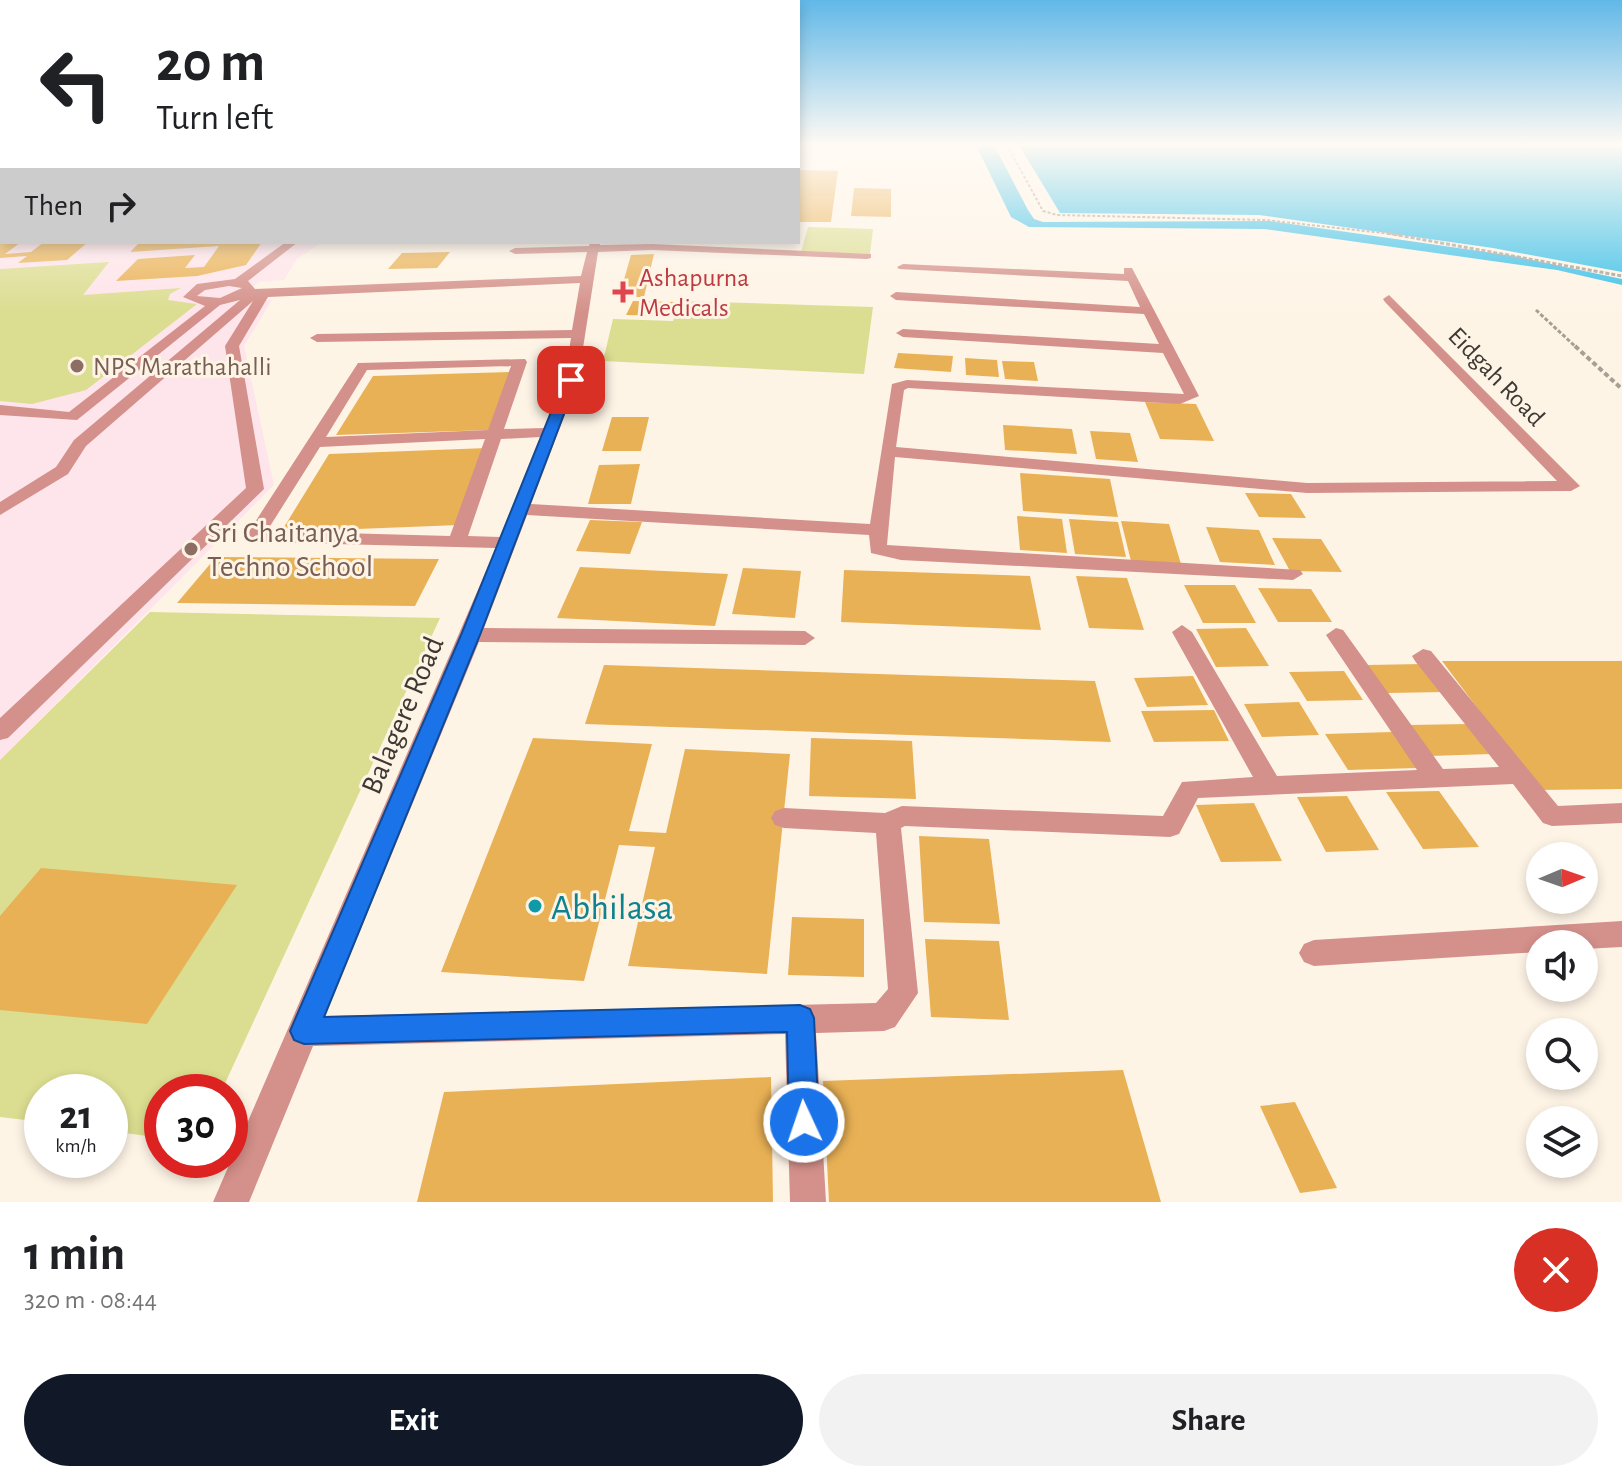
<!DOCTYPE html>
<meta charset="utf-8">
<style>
body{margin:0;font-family:"Alegreya Sans",sans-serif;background:#f2f2f2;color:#202124;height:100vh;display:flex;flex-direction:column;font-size:30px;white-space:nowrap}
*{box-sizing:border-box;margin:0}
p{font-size:26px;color:#757577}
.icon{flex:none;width:44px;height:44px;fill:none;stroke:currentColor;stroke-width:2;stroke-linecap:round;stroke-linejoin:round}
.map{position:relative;height:1202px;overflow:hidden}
.drawer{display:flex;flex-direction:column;background:#fff;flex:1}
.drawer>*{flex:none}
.guide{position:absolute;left:0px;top:0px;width:800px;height:244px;box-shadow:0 4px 12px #0003;background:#fff;color:#202124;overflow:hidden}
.needle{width:52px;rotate:88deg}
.buttons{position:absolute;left:1526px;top:842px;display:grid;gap:16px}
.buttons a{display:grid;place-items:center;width:72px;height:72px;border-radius:50%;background:#fff;box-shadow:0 4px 12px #0003;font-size:40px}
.speed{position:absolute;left:24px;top:1074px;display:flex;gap:16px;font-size:40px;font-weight:700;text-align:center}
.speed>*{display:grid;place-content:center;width:104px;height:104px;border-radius:50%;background:#fff;box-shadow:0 4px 12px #0003;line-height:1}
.speed small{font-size:20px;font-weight:400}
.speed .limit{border:12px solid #d22;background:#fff;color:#111}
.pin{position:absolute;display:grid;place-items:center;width:68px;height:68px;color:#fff;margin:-34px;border-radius:16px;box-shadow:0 4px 12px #0006}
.me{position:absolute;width:88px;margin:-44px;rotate:357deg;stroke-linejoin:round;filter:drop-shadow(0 0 6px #0008)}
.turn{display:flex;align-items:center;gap:28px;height:168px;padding:0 24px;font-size:36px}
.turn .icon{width:104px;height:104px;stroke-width:2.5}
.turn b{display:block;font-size:56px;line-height:68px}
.then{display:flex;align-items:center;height:76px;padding:0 24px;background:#0003;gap:16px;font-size:30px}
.round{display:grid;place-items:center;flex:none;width:84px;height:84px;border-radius:42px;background:#f2f2f2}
.summary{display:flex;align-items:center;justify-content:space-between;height:136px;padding:0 24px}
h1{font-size:48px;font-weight:700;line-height:60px}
.primary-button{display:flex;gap:16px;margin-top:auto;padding:16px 24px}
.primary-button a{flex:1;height:92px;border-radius:48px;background:#111827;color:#fff;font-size:32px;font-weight:700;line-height:92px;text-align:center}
.primary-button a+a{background:#f2f2f2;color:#202124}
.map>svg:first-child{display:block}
.education{fill:#fee4eb}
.green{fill:#dbdd90}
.water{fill:#37bfe8}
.building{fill:#e9b155}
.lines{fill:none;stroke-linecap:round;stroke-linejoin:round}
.path-far2{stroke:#a79f94;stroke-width:2;stroke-dasharray:3 2;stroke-linecap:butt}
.path-far1{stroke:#a79f94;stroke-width:3;stroke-dasharray:4 2;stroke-linecap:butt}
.path{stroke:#a79f94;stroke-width:4;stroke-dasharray:5 3;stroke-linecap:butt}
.minor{fill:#d4908a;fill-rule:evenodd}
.route{fill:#1a73e8;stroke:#114b97;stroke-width:2}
.health-dot{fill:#e0444e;stroke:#fef4e6;stroke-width:3}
.education-dot{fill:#8d6e63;stroke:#fef4e6;stroke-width:3}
.culture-dot{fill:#0f9aa8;stroke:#fef4e6;stroke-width:3}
.labels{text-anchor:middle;stroke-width:6;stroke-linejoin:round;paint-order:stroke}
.far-health-label{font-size:26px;fill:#be3a42;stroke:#fef4e6;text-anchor:start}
.far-education-label{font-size:26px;fill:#785e54;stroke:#fef4e6;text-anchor:start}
.far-street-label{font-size:26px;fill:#3e3932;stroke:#fef4e6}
.education-label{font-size:30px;fill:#785e54;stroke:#fef4e6;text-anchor:start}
.street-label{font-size:30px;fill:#3e3932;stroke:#fef4e6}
.near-culture-label{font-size:36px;fill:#0d838f;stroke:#fef4e6;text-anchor:start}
</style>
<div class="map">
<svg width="1622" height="1202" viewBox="0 0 1622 1202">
<rect width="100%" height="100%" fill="#fef4e6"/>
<path class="education" d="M0 212 2 242H322L297 259 284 280 259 282 235 301 272 300 244 346 274 485 0 760Z"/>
<path class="green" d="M808 227 873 229 870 254 801 252Z
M109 262 83 295 181 288 170 294 168 300 197 304 86 390 32 404 0 401V269Z
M681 301 873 307 864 374 603 361 613 319 673 321Z
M150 612 440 618 221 1092H162V1138L110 1131V1092H42V1122L0 1117V760Z"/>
<path class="water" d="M976 145H994L1028 210 1034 219 1043 222 1270 221 1514 256 1622 279V285L1557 270 1264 229 1029 227 1011 217Z
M1019 145H1622V272L1493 248 1259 215 1060 213Z"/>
<path class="building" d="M798 170 838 171 831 222H798Z
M854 188 891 189V217L851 216Z
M0 242H21L5 254 31 252 44 242H88L67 260 18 263 27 256 0 258Z
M140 242H262L246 265 197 276 116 281 138 259 195 255 185 268 204 267 219 246 130 252Z
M450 252 437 268 388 269 402 253Z
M654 254 644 297H619L631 255Z
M633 301 676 302 670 316 626 315Z
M898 353 953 356 951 372 894 368Z
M965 358 997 360 999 377 966 375Z
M1002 361 1034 362 1038 381 1005 379Z
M511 372 490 430 336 435 373 376Z
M1145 402 1196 404 1214 441 1160 439Z
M612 417H649L641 451H602Z
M1003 425 1072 429 1077 454 1005 450Z
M1090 431 1130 433 1138 462 1096 459Z
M487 448 459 525 281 532 329 454Z
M640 464 631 504H588L599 465Z
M1020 473 1110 479 1118 517 1023 511Z
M1245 493 1291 494 1306 518 1259 517Z
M1017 516 1062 519 1067 553 1020 550Z
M1069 519 1118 522 1126 557 1075 554Z
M590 520 642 522 630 554 576 551Z
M1121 521 1169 524 1181 564 1131 561Z
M1206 527 1259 530 1275 565 1220 562Z
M1272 538 1321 539 1342 572 1290 571Z
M216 557 439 559 415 606 177 603Z
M580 567 728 574 715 626 557 618Z
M743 568 801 571 795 618 732 614Z
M844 570 1030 576 1041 630 841 622Z
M1076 576 1127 578 1144 630 1089 628Z
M1184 585H1235L1256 623H1203Z
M1258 588 1311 589 1332 622H1278Z
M1246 628 1269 666 1216 667 1196 629Z
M1442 661H1622V789L1539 790Z
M1423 664 1445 692 1387 693 1367 665Z
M604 665 1095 681 1111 742 585 724Z
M1344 671 1363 700 1307 701 1289 672Z
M1193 676 1208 705 1147 707 1134 678Z
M1299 702 1319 735 1262 737 1244 704Z
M1214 710 1229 741 1154 742 1141 711Z
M1467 724 1491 754 1430 756 1409 725Z
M1392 732 1417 768 1348 770 1325 734Z
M533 738 652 744 629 831 666 833 685 749 790 754 767 974 628 966 655 847 619 845 584 981 441 972Z
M811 738 912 741 916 799 809 796Z
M1439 791 1479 847 1423 849 1386 792Z
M1347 796 1379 850 1326 852 1297 797Z
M1254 803 1282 861 1221 862 1196 805Z
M919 836 989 839 1000 924 924 922Z
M41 868 237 885 147 1024 0 1010V916Z
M792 917 864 919V977L788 975Z
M925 939 999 941 1009 1020 931 1017Z
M1123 1070 1161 1202H829L823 1081Z
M771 1077 773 1202H417L444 1092Z
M1295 1102 1337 1188 1300 1193 1260 1106Z"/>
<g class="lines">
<path class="path-far2" d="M1007 145 1043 211 1057 215 1265 220 1401 235"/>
<path class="path-far1" d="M1387 233 1622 276
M1536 310 1577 348"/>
<path class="path" d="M1575 346 1622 389"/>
<path class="minor" d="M0 231H2V237H0Z
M286 242H298L248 281 255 289 581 276 587 252 515 254 509 251 515 248 589 246 590 242H600V245L652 244 871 254V258L867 259 652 250 598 252 578 380 531 504 870 524 892 384 907 380 1184 394 1163 353 903 337 896 333 903 329 1159 344 1144 314 896 300 890 296 896 292 1140 307 1128 281 899 269 897 267 903 264 1124 274V268H1132L1199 396 1180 404 908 388 904 390 896 447 1307 483 1557 481 1385 302 1383 299 1389 295 1580 486 1571 491 1307 493 895 457 887 545 1300 570 1303 574 1293 580 901 560 871 553 869 535 527 515 484 628 805 631 815 638 805 645 479 642 325 1016 876 1003 888 989 876 833 784 828 775 825 771 818 775 811 784 808 885 813 902 806 1163 816 1182 782 1253 777 1172 632 1182 625 1192 632 1277 776 1417 770 1326 635 1336 628 1343 630 1443 769 1499 767 1415 661 1412 656 1423 649 1431 651 1558 806 1622 803V823L1552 826 1543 823 1513 784 1198 798 1179 834 1170 837 905 826 901 828 918 993 895 1027 884 1031 816 1033 826 1202H790L785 1034 313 1046 249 1202H213L496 548 255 542 246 536 358 363 525 359 527 362 504 429 545 428 564 380 571 338 317 342 310 338 317 334 572 330 580 283 268 297 239 346 264 489 8 738 0 740V718L246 488 225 346 253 301 86 446 68 474 0 515V502L56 467 74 440 240 300 220 305 77 420 0 415V405L69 412 205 306 183 297 197 284 235 279ZM229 286 242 288 220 298 197 296 205 290ZM511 366 488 430 326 437 367 370ZM541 437 500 537 468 536 501 439ZM485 439 450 536 267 531 320 447Z
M1622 921V947L1584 949V944H1540V952L1314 966 1304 962 1299 953 1304 944 1314 940Z"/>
</g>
<linearGradient id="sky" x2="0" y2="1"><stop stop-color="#61b8e8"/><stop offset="0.46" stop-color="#fffaf4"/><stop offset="1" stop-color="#fffaf4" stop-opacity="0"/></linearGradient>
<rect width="1622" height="314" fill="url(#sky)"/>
<path class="route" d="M571 376 577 380 480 635 324 1017 800 1005 810 1009 814 1018 819 1122 815 1132 804 1137 793 1132 789 1122 787 1032 304 1044 294 1040 290 1031 461 635 564 380Z"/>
<path class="health-dot" d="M619 280h8v8h8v8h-8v8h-8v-8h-8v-8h8z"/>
<g class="education-dot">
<circle cx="77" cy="366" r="8"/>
<circle cx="191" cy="549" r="8"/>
</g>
<circle class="culture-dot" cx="535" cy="906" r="8"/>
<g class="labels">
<g class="far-health-label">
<text x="639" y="286">Ashapurna<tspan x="639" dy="30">Medicals</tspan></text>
</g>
<g class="far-education-label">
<text x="93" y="375">NPS Marathahalli</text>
</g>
<g class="far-street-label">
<text transform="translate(1497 376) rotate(46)" y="9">Eidgah Road</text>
</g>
<g class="education-label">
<text x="207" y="542">Sri Chaitanya<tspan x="207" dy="34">Techno School</tspan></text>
</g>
<g class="street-label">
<text transform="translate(402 715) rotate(-67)" y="10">Balagere Road</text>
</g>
<g class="near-culture-label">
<text x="551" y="919">Abhilasa</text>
</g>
</g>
</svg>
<div class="buttons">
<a><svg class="needle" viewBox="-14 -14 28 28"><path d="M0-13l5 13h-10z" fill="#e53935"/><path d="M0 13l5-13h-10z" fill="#757577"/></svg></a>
<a><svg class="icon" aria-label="sound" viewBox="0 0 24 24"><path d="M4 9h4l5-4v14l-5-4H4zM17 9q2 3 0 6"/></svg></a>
<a><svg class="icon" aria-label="search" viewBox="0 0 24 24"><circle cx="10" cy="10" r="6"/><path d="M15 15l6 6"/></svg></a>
<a><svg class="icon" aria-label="layers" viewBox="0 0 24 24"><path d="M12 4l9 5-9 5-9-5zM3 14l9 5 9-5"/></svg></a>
</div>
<div class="speed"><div>21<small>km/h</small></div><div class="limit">30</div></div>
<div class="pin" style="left:571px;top:380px;background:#d93025"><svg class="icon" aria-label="arrive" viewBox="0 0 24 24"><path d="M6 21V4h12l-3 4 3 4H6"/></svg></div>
<svg class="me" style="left:804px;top:1122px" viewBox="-20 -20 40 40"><circle r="17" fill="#1a73e8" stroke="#fff" stroke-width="3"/><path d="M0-11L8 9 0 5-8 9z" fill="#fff"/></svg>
<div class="guide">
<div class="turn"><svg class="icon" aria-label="left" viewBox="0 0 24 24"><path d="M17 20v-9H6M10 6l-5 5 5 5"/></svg><div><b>20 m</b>Turn left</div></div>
<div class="then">Then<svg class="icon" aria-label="right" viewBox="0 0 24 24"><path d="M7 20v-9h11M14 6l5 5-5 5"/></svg></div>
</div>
</div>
<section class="drawer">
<div class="summary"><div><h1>1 min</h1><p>320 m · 08:44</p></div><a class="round" style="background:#d93025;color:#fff"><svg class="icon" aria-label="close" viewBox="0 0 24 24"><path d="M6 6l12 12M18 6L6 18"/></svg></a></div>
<div class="primary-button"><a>Exit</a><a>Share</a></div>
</section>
